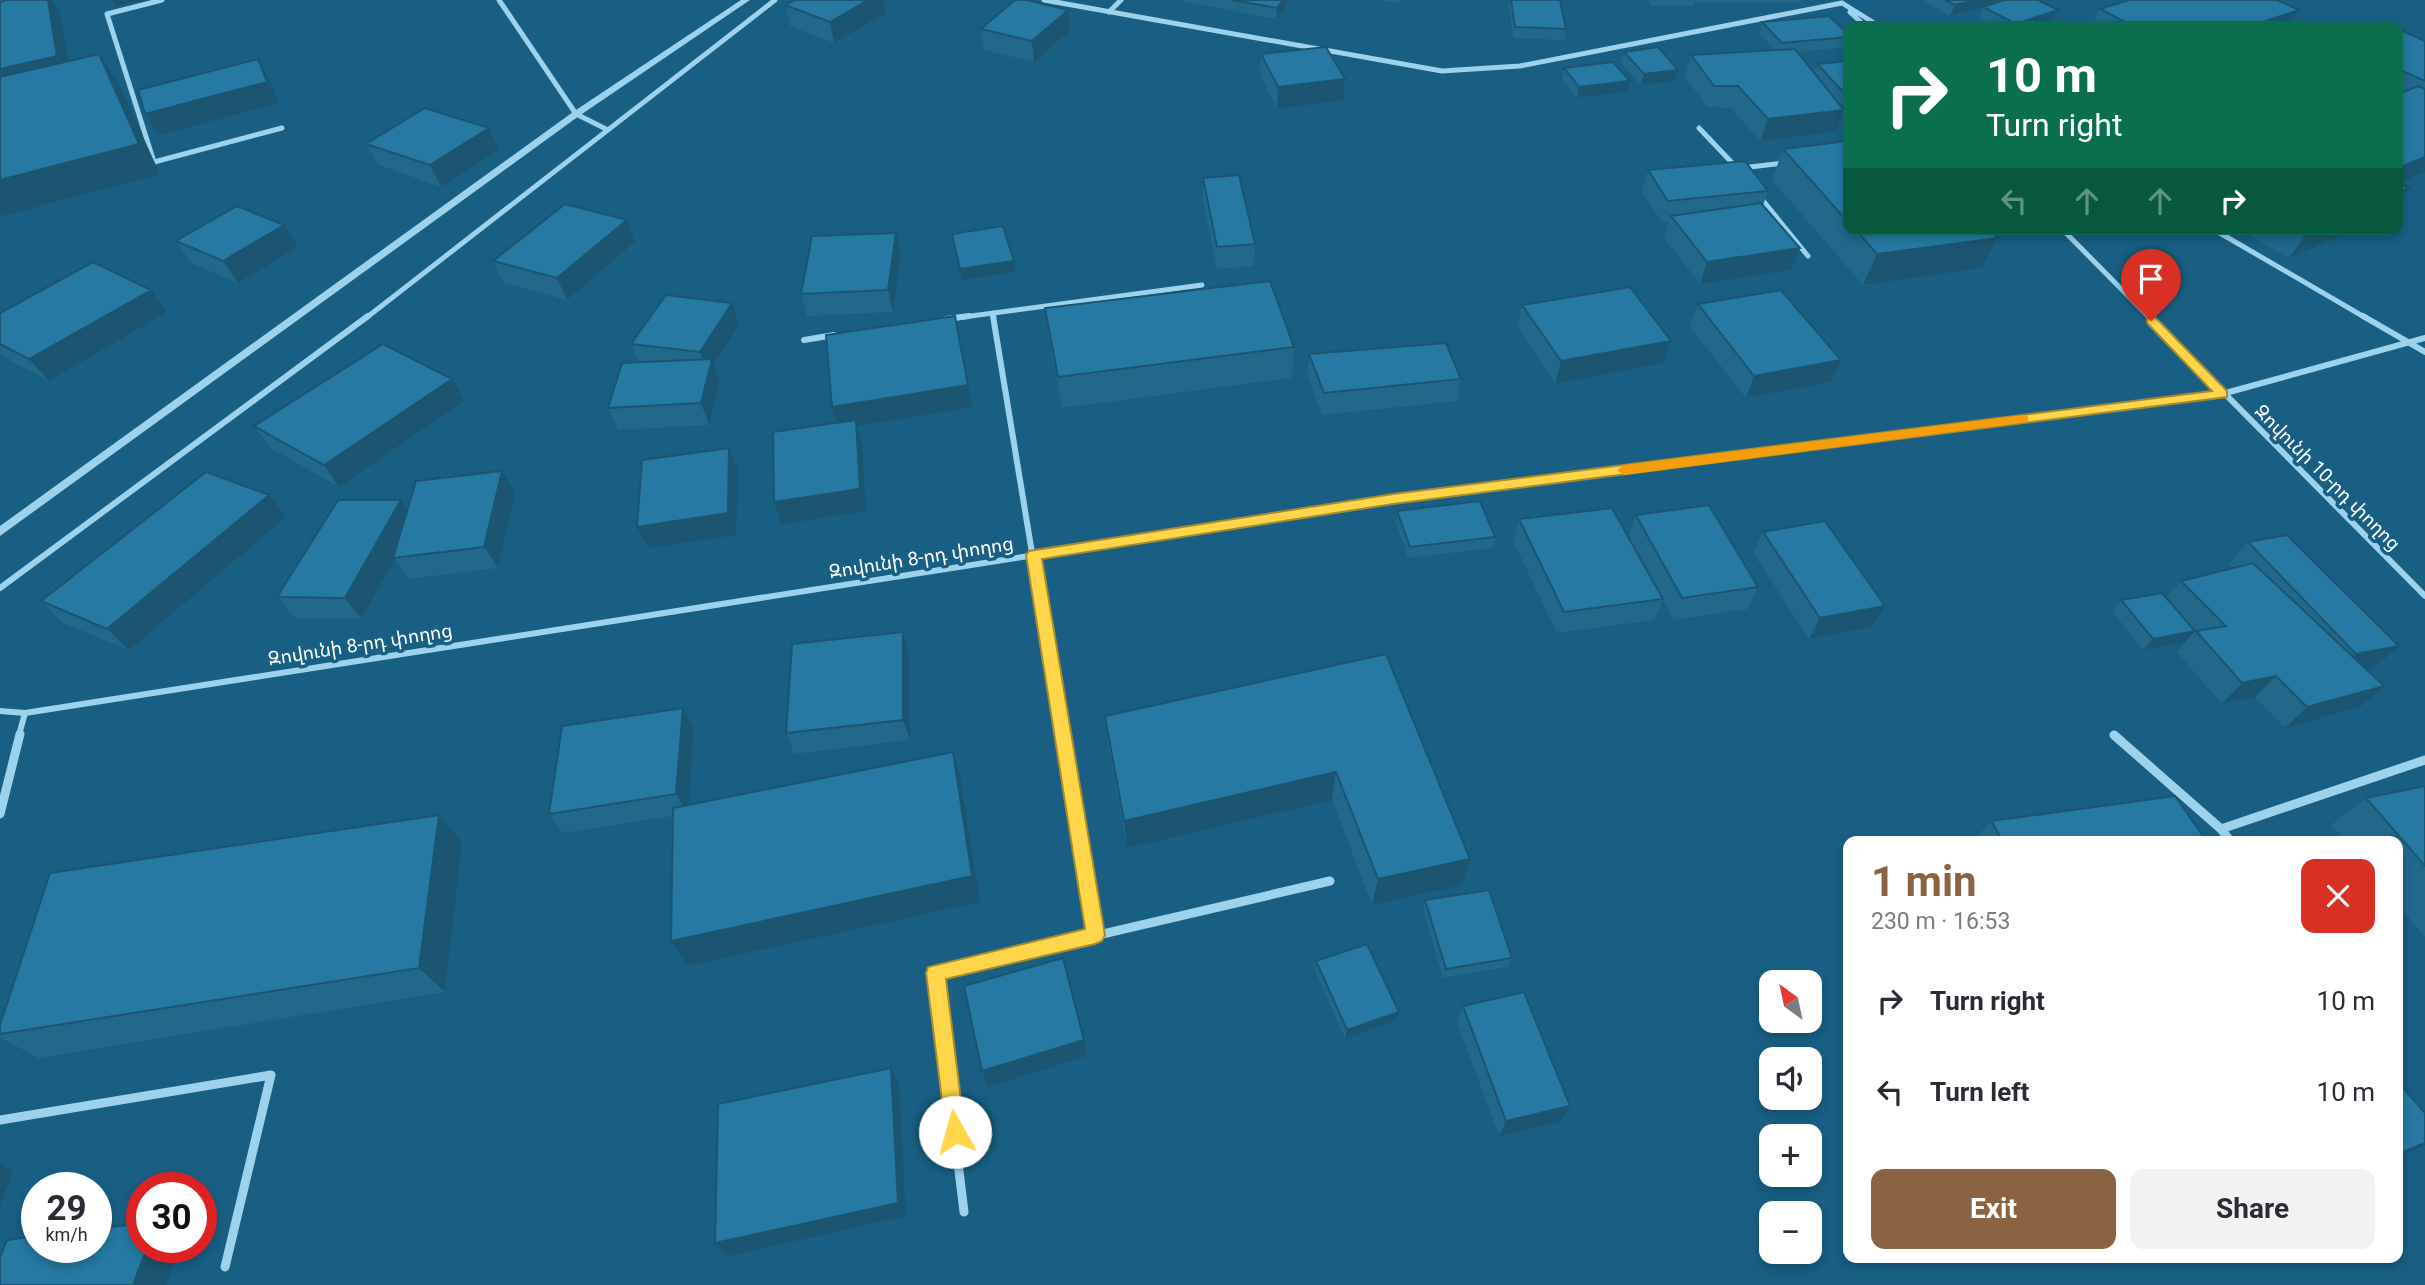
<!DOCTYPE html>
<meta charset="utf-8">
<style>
body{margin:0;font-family:Roboto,"Noto Sans Armenian",sans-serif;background:#f2f2f3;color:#2b2b33;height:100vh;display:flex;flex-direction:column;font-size:26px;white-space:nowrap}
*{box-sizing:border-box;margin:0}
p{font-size:23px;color:#7c7c81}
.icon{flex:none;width:38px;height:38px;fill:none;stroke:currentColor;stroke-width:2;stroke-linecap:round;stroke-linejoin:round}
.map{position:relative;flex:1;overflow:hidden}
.details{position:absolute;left:1843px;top:836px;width:560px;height:427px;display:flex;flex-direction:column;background:#fff;border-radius:14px;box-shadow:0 4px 10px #0003}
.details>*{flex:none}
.top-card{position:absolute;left:1843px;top:21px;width:560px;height:214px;border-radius:14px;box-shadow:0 4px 10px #0003;background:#0b6e4f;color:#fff;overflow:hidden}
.needle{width:46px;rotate:327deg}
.buttons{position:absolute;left:1759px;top:970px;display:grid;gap:14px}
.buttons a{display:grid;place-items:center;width:63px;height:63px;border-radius:14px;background:#fff;box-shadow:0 4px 10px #0003;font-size:35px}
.speed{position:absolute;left:21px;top:1172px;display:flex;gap:14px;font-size:35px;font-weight:700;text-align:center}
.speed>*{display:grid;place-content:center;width:91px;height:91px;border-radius:50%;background:#fff;box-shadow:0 4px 10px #0003;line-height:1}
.speed small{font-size:18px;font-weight:400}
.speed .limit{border:10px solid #d22;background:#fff;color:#111}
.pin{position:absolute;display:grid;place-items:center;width:60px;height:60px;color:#fff;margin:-72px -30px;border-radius:50% 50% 50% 0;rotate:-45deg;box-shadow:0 0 7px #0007}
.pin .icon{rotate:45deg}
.me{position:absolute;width:77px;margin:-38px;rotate:353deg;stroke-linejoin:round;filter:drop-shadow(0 0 5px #0008)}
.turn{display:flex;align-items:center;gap:24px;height:147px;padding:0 28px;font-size:32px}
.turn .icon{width:91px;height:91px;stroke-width:2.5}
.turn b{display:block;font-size:49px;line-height:60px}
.lanes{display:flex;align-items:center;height:66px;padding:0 28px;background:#0003;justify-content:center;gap:35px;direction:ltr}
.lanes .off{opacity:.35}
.round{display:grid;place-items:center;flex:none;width:74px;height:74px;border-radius:14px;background:#f2f2f3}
.head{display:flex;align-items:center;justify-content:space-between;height:119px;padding:0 28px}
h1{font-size:42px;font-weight:700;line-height:52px;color:#8a6343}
.button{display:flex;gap:14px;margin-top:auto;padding:14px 28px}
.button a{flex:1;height:80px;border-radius:14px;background:#8a6343;color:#fff;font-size:28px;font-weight:700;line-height:80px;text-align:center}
.button a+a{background:#f2f2f3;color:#2b2b33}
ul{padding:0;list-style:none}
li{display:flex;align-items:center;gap:21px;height:91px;padding:0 28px}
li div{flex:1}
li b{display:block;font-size:26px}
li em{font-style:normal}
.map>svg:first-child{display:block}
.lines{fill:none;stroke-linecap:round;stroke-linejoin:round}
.minor-far2{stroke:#9cd2ec;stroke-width:5}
.minor-far1{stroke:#9cd2ec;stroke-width:6}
.minor{stroke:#9cd2ec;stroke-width:9}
.tertiary{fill:#9cd2ec;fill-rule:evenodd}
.wall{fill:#21688b}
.shaded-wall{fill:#1b5571}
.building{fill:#2679a2;stroke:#1b5571;stroke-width:2}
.route{fill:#ffd54a;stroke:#a68a30;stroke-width:2}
.slow{fill:#f59e0b}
.labels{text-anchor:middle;stroke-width:7;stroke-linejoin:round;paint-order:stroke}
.street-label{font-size:19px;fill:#fff;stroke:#185f83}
</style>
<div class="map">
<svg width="2425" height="1285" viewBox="0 0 2425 1285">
<rect width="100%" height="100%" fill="#185f83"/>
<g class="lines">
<path class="minor-far2" d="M162 0 107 14 154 162 282 128
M499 0 576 114 608 130
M1044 0 1442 71 1520 66 1842 3
M1842 3 1879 26
M1109 12 1121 0
M1850 12 1865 26
M1699 128 1737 168
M1741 168 1785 163
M1760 197 1808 256
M2062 229 2150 318
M2213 229 2366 318
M993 313 994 318
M366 318 775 0
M956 318 1202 285"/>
<path class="minor-far1" d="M993 316 1062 735
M2148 316 2425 596
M2363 316 2425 352
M946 319 969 316
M804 340 834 335
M0 588 368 316
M0 711 25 713 1393 499 2222 394 2425 338
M19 735 25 713"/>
<path class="minor" d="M1062 734 1095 935
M2114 735 2221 829 2231 842
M0 814 20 734
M2221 829 2425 760
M0 1120 271 1075 225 1267
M964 1212 935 973 1330 881"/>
<path class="tertiary" d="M741 0H750L579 116 0 536V526L573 112Z"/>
</g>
<path class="wall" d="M795 0H883L886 13 834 43 790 26 785 5Z
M1182 0H1290L1276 19 1182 1Z
M1378 0H1400L1398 3Z
M1510 0H1560L1566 29 1564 40 1513 38 1509 7Z
M1648 0H1802L1801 3 1695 2 1694 6H1651Z
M1922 0H2001L2000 2 2052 21 2036 26H1995L1979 18 1983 7 1950 16Z
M2100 9 2288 26H2091Z
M1762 22 1848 34V43L1846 47 1797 52 1814 73 1817 64 1848 61V117L1841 118 1836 132 1760 141 1731 108 1707 107 1685 77 1691 55 1775 51 1759 33Z
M981 29 1070 31 1034 62 984 50Z
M2398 29 2425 41V172L2399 182 2398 202Z
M1624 52 1675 81 1641 85 1621 63Z
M1261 54 1345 79 1343 100 1277 109 1260 75Z
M1564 68 1627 92 1577 98 1562 79Z
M489 128 499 150 441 187 378 165 366 144Z
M1848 141V229H1990L1998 238 1982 268 1863 285 1772 180 1783 149Z
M1648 170 1768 191 1763 205 1791 270 1700 284 1664 238 1669 222H1662L1642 192Z
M1203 178 1255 244 1254 266 1217 269 1203 199Z
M627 220 635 242 567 300 504 283 493 261Z
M2239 229H2358L2289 258Z
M176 241 298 247 238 283 191 263Z
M901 255 893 312 807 316 801 294Z
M1698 304 1831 382 1746 398 1690 327Z
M1522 305 1671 341 1664 363 1555 384 1518 327Z
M1045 308 1294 347 1292 378 1062 408 1049 339Z
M167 312 49 381 0 355V313Z
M739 325 714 364 720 381 709 425 618 430 608 408 639 362 631 344Z
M1309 354 1461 379 1457 401 1322 415 1308 376Z
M464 401 339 487 270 448 254 426Z
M502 471 515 493 498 568 408 579 395 559 361 619 295 618 277 597 401 500 407 510Z
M269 495 286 517 129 650 63 623 41 601Z
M1397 511 1495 537 1493 548 1408 558 1396 522Z
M1636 515 1758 587 1748 609 1673 620 1663 600 1654 620 1557 633 1513 541 1519 519 1645 567 1629 537Z
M1763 532 1885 606 1872 627 1809 639 1753 553Z
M2248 542 2375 667 2365 669 2360 707 2285 728 2255 697 2222 704 2177 652 2193 633 2185 642 2143 650 2112 611 2121 600 2166 598 2181 581 2233 568 2229 564Z
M903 632 909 653 910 740 794 754 786 733Z
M1386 654 1462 885 1372 905 1332 800 1127 848 1108 744 1105 716Z
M683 708 694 729 688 805 953 752 961 780 980 902 688 966 671 941 673 816 563 833 549 814Z
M2425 786V937L2398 905V842H2345L2331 825 2366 798Z
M439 815 462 843 445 992 38 1058 0 1037V1025Z
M1991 821 2205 839 2201 842H1975L1974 840Z
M1425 900 1512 958 1508 967 1443 978 1423 910Z
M1316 961 1397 1020 1345 1039 1315 970Z
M1463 1006 1570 1106 1561 1122 1499 1136 1457 1023Z"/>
<path class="shaded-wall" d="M48 0H52L60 12 71 77 0 94V69Z
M112 0H146L116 6Z
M868 0H883L886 13 834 43 830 22Z
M1283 0H1290L1276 19 1277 8Z
M1975 0H2001L1999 2 1950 16 1955 5Z
M1068 10 1070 31 1034 62 1032 41Z
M2058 10 2052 21 2036 26H2014L2016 24Z
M2299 10 2288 26H2251Z
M99 54 119 84 160 174 2 216 0 213V180Z
M258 59 270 81 279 103 159 135 145 114Z
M1678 70 1675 81 1641 85 1644 74Z
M1345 79 1343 100 1277 109 1278 87Z
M1630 81 1627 92 1577 98 1579 87Z
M1844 110 1836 132 1760 141 1768 119Z
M489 128 499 150 441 187 430 165Z
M2425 157V172L2398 183V168Z
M2409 188 2398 202V192Z
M627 220 635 242 567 300 557 278Z
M284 225 298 247 238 283 223 261Z
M2310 229H2358L2289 258Z
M896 233 901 255 893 312 888 290Z
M1998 238 1982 268 1863 285 1877 254Z
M1800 248 1791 270 1700 284 1707 262Z
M1014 261 1015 272 962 280 960 269Z
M151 290 167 312 49 381 29 359Z
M732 303 739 325 714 364 720 381 709 425 701 403 708 374 700 352Z
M1671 341 1664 363 1555 384 1561 361Z
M1841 360 1831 382 1746 398 1754 376Z
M452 379 464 401 339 487 324 465Z
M968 385 972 407 857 426 862 442 866 511 782 524 774 502 839 429 832 407Z
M729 448 738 470 736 535 648 548 637 527Z
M502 471 515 493 498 568 484 547Z
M269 495 286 517 129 650 107 629Z
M401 500 415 522 393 558 395 559 361 619 345 598Z
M1885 606 1872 627 1809 639 1820 618Z
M2195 631 2185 642 2143 650 2153 639Z
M903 632 909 653 910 740 903 720Z
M2399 646 2375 667 2333 675 2356 654Z
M2276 676 2255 697 2222 704 2242 683Z
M2384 686 2360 707 2285 728 2307 707Z
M683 708 694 729 688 814 676 794Z
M953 752 961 780 980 902 688 966 671 941Z
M1336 772 1332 800 1127 848 1124 821Z
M439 815 462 843 445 992 419 968Z
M1470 859 1462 885 1372 905 1378 879Z
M1399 1012 1397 1020 1345 1039 1347 1030Z
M1084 1040 1087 1056 988 1087 982 1071Z
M891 1068 899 1084 906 1216 728 1256 715 1243Z
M1570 1106 1561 1122 1499 1136 1506 1121Z
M2425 1143V1145L2398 1156V1154Z
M0 1165 13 1171 0 1206Z
M147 1248H179L166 1285H133Z"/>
<path class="building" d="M7 0H48L57 56 0 69V2Z
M795 0H868L830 22 785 5Z
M1015 0H1026L1068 10 1032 41 981 29Z
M1232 0H1283L1277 8Z
M1511 0H1560L1566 29 1515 27Z
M1945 0H1975L1955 5Z
M2004 0H2038L2058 10 2016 24 1983 7Z
M2129 0H2277L2299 10 2251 26H2133L2100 9Z
M1829 16 1848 34V37L1782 43 1762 22Z
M2398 29 2425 41V81L2398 69Z
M1326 47 1345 79 1278 87 1261 54Z
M1658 47 1678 70 1644 74 1624 52Z
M1795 49 1844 110 1768 119 1738 86H1714L1691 55Z
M99 54 139 144 0 180V77Z
M258 59 267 82 145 114 138 90Z
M1848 61V97L1817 64Z
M1613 62 1630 81 1579 87 1564 68Z
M2418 86 2425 89V157L2398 168V94Z
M425 108 489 128 430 165 366 144Z
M1848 141V222L1783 149Z
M1745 161 1768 191 1668 201 1648 170Z
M1239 175 1255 244 1217 247 1203 178Z
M2398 182 2409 188 2398 192Z
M1761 203 1800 248 1707 262 1671 216Z
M565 204 627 220 557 278 493 261Z
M237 206 284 225 223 261 176 241Z
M1003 226 1014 261 960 269 952 234Z
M1855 229H1990L1998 238 1877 254Z
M896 233 888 290 801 294 812 236Z
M93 262 151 290 29 359 0 344V313Z
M1270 281 1294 347 1058 377 1045 308Z
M1630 287 1671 341 1561 361 1522 305Z
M1781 290 1841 360 1754 376 1698 304Z
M666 295 732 303 700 352 631 344Z
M955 316 968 385 832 407 826 335Z
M1446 343 1461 379 1324 393 1309 354Z
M383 344 452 379 324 465 254 426Z
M712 359 701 403 608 408 622 363Z
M856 420 860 489 774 502 773 432Z
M729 448 728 513 637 527 642 460Z
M502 471 484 547 393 558 416 481Z
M206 472 269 495 107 629 41 601Z
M338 500H401L345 598 277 597Z
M1480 501 1495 537 1410 547 1397 511Z
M1709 505 1758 587 1682 598 1636 515Z
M1612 508 1663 599 1564 612 1519 519Z
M1825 521 1885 606 1820 618 1763 532Z
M2287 535 2399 646 2356 654 2248 542Z
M2253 563 2384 686 2307 707 2276 676 2242 683 2196 631 2226 626 2181 581Z
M2162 593 2195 631 2153 639 2121 600Z
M903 632V720L786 733 792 644Z
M1386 654 1470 859 1378 879 1336 772 1124 821 1105 716Z
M683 708 676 794 549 814 562 726Z
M953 752 972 876 671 941 673 808Z
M2425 786V866L2366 798Z
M2175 796 2205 839 2183 842H2003L1991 821Z
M439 815 419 968 0 1034V1025L50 873Z
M1489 890 1512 958 1446 969 1425 900Z
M1367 944 1399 1012 1347 1030 1316 961Z
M1063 958 1084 1040 982 1071 964 986Z
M1524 992 1570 1106 1506 1121 1463 1006Z
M891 1068 898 1203 715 1243 718 1104Z
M2398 1082 2425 1113V1143L2398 1154Z
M142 1223V1248H147L133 1285H0V1257L7 1240 37 1236V1248H96V1229Z"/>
<path class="route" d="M2151 317 2156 318 2227 391V397L1393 504 1042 559 1105 935 1102 941 1095 944 946 979 965 1132 962 1140 955 1143 947 1140 926 973 928 967 1085 929 1026 555 1029 551 1393 494 2212 391 2147 323V318Z"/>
<path class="slow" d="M2023 415 2028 416V422L1624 475 1617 470 1624 465Z"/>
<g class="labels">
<g class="street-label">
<text transform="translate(2328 477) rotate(45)" y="7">Զովունի 10-րդ փողոց</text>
<text transform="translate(921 557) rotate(-9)" y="7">Զովունի 8-րդ փողոց</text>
<text transform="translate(360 644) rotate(-9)" y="7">Զովունի 8-րդ փողոց</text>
</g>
</g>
</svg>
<div class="buttons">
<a><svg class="needle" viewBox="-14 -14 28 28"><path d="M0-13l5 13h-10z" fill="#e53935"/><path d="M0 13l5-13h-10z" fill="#7c7c81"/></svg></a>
<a><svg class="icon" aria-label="sound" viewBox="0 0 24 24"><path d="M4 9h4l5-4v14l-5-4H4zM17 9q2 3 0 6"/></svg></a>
<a>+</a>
<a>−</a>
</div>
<div class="speed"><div>29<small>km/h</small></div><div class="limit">30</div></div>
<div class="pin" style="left:2151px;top:321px;background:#d93025"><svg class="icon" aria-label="arrive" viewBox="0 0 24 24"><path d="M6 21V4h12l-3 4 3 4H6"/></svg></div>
<svg class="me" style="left:955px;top:1132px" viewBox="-20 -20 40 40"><circle r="19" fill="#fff"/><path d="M0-13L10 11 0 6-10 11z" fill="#ffd54a"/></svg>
<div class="top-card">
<div class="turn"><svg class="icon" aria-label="right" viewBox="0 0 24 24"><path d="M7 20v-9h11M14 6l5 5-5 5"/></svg><div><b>10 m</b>Turn right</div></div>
<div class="lanes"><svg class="icon off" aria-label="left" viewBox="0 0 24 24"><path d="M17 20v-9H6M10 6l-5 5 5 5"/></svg><svg class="icon off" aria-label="ahead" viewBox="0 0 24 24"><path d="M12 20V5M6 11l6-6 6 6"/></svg><svg class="icon off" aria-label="ahead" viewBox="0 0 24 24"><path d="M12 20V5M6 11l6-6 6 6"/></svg><svg class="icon" aria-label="right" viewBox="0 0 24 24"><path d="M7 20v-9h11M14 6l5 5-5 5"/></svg></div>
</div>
<section class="details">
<div class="head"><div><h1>1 min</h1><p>230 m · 16:53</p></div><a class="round" style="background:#d93025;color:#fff"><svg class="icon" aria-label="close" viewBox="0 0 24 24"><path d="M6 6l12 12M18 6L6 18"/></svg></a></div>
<ul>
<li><svg class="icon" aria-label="right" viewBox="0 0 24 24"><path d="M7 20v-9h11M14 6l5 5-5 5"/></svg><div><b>Turn right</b></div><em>10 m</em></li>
<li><svg class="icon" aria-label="left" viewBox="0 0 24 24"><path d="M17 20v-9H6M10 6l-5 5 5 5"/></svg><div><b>Turn left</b></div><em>10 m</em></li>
</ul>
<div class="button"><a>Exit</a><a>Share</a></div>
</section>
</div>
